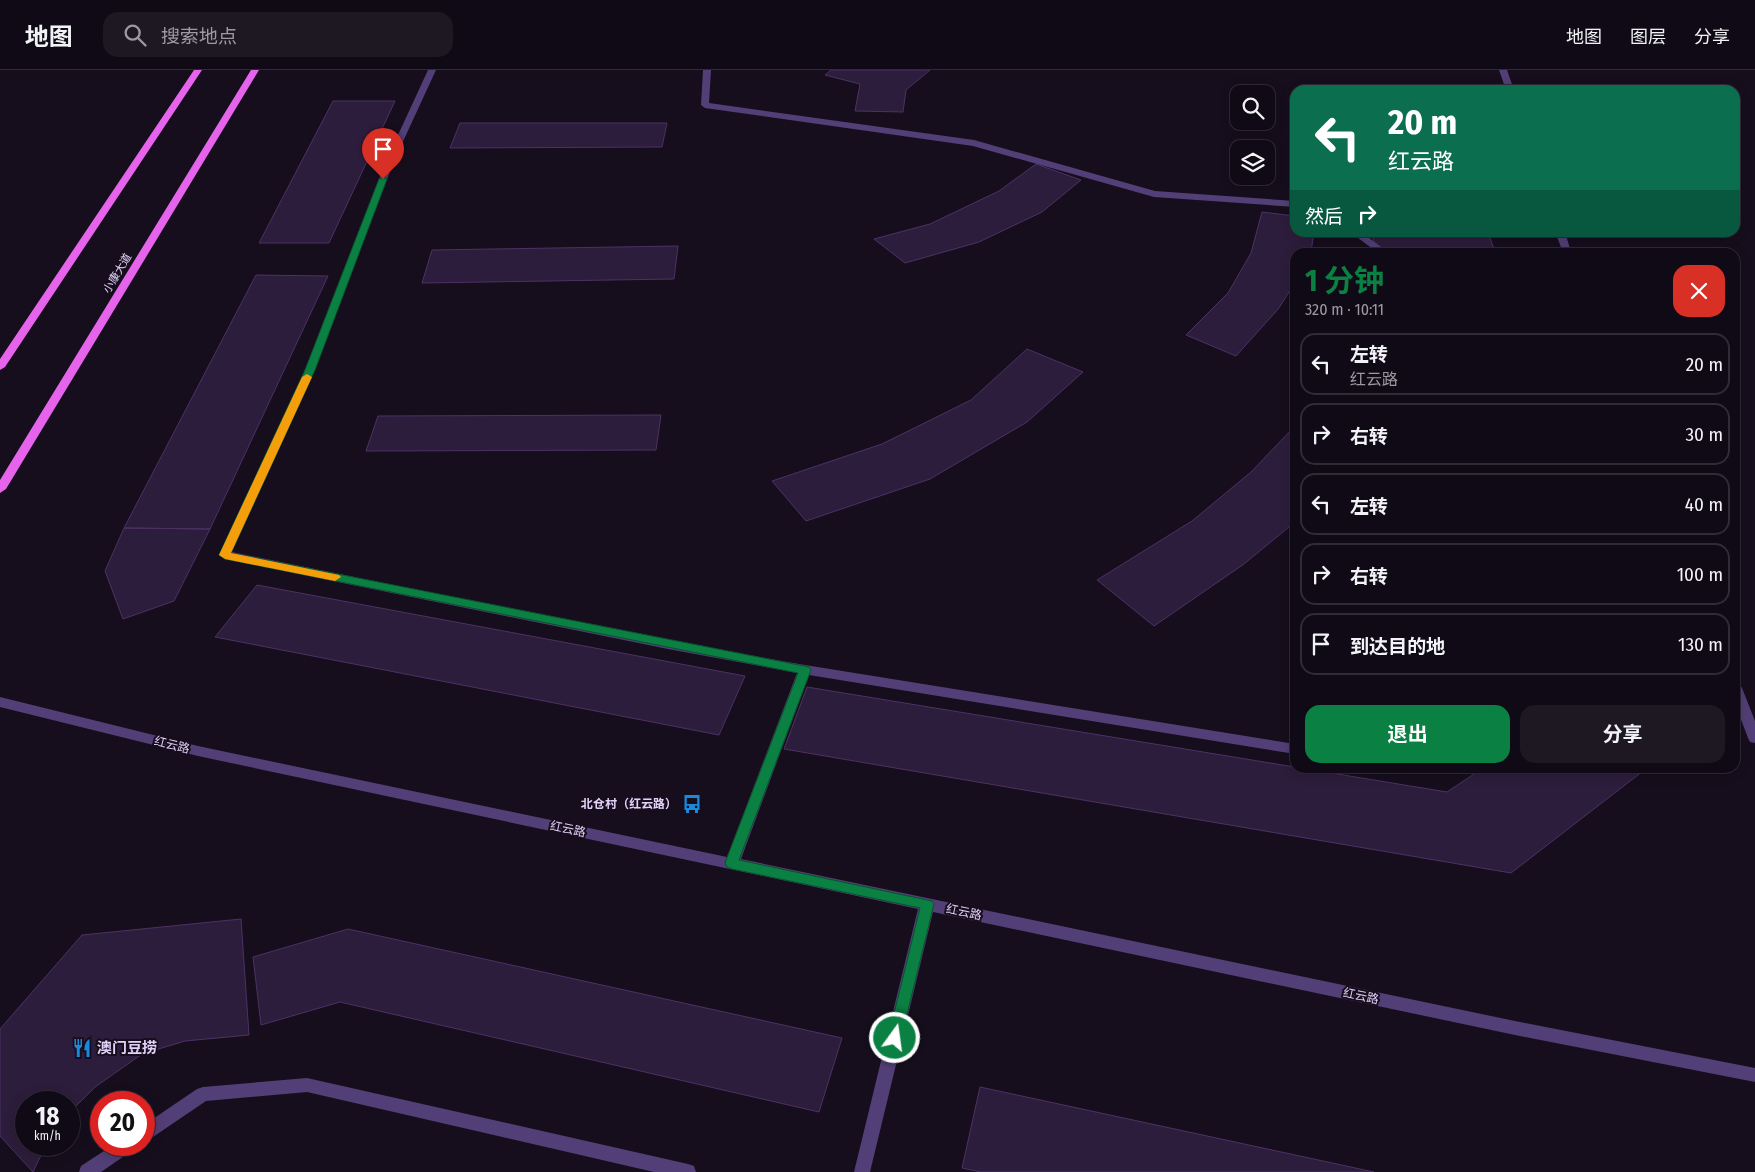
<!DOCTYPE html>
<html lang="zh">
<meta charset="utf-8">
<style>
body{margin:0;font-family:"Fira Sans Condensed","Noto Sans SC",sans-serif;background:#1e1823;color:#f1f3f6;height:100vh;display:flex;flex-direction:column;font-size:19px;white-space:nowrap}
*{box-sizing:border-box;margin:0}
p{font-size:16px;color:#9c9aa1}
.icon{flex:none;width:28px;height:28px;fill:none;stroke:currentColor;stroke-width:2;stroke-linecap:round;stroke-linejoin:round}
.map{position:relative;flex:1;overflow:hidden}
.panel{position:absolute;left:1290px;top:178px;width:450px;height:525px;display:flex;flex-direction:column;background:#100a16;border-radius:15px;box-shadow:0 2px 12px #0003,0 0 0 1px #302b35}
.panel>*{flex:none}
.banner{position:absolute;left:1290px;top:15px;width:450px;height:152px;border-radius:15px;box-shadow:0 2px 12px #0003,0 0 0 1px #302b35;background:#0b6e4f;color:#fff;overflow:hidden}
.controls{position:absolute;left:1230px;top:15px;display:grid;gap:10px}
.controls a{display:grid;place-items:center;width:45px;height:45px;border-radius:10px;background:#100a16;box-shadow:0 2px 12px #0003,0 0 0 1px #302b35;font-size:25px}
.speed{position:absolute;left:15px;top:1021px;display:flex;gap:10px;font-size:25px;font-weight:700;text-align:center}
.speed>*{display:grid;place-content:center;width:65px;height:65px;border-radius:50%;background:#100a16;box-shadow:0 2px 12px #0003,0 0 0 1px #302b35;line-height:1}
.speed small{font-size:12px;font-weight:400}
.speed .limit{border:8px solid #d22;background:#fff;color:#111}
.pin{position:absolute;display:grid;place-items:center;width:42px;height:42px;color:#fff;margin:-51px -21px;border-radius:50% 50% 50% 0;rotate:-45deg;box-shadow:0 0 5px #0007}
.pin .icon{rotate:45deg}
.me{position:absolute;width:55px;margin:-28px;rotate:14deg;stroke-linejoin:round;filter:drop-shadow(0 0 4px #0008)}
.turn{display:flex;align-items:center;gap:18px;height:105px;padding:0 15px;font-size:22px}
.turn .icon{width:65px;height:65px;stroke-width:2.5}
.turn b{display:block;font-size:35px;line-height:42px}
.then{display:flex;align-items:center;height:48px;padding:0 15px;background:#0003;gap:10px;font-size:19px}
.round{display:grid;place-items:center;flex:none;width:52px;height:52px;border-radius:15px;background:#1e1823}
.headline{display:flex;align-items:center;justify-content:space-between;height:85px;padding:0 15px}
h1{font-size:30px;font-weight:700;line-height:38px;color:#0b8043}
.cta{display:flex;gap:10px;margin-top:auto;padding:10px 15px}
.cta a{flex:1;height:58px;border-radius:15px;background:#0b8043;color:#fff;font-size:20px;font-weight:700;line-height:58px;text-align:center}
.cta a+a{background:#1e1823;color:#f1f3f6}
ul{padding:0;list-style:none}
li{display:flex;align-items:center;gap:15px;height:62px;margin:0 10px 8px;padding:0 5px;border:2px solid #302b35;border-radius:15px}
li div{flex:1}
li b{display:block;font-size:19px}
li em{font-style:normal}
header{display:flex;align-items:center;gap:30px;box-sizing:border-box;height:70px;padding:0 25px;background:#100a16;border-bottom:1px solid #302b35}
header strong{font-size:24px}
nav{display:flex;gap:28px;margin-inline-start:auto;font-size:18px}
.search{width:350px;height:45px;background:#1e1823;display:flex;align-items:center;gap:12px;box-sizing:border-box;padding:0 18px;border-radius:15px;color:#9c9aa1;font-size:19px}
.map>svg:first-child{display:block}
.building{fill:#2d1d3c;stroke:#4d3165}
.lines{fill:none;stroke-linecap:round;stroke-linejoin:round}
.minor{fill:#533f77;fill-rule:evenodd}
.major{fill:#e664ec;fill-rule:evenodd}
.route{fill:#0b8043;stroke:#07532c}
.slow{fill:#f59e0b}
.labels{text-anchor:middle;stroke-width:4;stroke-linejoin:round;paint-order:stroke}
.far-street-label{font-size:11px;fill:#e2d0f9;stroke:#160e1d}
.street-label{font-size:12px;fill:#e2d0f9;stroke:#160e1d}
.poi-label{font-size:12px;font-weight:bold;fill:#e2d0f9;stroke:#160e1d;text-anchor:end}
.near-poi-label{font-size:15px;font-weight:bold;fill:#e2d0f9;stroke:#160e1d;text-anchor:start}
</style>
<header>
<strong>地图</strong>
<div class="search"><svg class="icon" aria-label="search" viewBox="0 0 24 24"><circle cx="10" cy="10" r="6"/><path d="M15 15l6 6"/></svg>搜索地点</div>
<nav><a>地图</a><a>图层</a><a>分享</a></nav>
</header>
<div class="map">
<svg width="1755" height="1102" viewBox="0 0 1755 1102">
<rect width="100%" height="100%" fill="#160e1d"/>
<path class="building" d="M831 0H930L906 20 903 42 855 41 860 14 825 5Z
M333 31H395L329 173H259Z
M460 53H667L662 77 450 78Z
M1036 94 1081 110 1042 142 979 172 905 193 874 169 930 154 999 121Z
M1262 142 1295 146V162H1314L1311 182H1295V212L1279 238 1236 286 1186 265 1228 223 1251 183Z
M1370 162H1488L1495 182H1459L1458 179 1434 178 1427 182H1389L1376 176Z
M678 176 674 209 422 213 432 180Z
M256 205 328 206 210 459 124 458Z
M1027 279 1083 302 1027 352 930 409 806 451 772 411 882 374 971 330Z
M661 345 656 380 366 381 378 346Z
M1295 356V452L1244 494 1154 556 1097 510 1192 451 1251 402Z
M124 458 210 459 174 531 123 549 105 501Z
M257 515 745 606 719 665 215 567Z
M807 617 1447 722 1483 698H1647L1511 803 784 679Z
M241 849 249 965 185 971 142 984 95 1017 69 1043V1032H26V1075H46L33 1102 0 1066V959L82 865Z
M348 859 842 968 819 1042 340 932 261 955 253 887Z
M980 1017 1374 1102H981L962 1098Z"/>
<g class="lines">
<path class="minor" d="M428 0H436L394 91 315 300 232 482 668 571 805 595 1295 674V684L809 605 741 789 1515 951 1755 998V1012L1515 965 933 842 870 1102H854L918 839 198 686 0 637V627L198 676 727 787 797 603 668 579 225 489 219 485 305 300 386 91Z
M703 0H711L709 33 974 70 1155 121 1295 131V137L1154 127 973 76 705 38 701 35Z
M1499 0H1507L1514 20H1506Z
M1350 162H1361L1388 182H1377Z
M1555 162H1565L1571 182H1563Z
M1735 613 1740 615 1742 618 1755 651V673L1750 672 1748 668 1735 634Z
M307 1008 688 1094 694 1096 696 1102H654L307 1022 206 1031 150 1069 144 1072V1055L197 1019 203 1017Z
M113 1075H135L133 1080 101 1102H79L81 1096Z"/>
<path class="major" d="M194 0H202L5 297 0 300V289Z
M251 0H259L6 419 0 423V410Z"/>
</g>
<path class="route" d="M383 107 387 109 315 300 231 483 809 597 811 600 739 790 932 831 934 834 900 973 895 975 890 973 888 968 920 838 732 799 727 797 725 793 798 603 225 489 219 485 305 300 379 109Z"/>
<path class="slow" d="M307 304 312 307 231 483 339 505 341 507 335 511 225 489 219 485 302 307Z"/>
<defs>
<g id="bus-bare" transform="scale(1.5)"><path d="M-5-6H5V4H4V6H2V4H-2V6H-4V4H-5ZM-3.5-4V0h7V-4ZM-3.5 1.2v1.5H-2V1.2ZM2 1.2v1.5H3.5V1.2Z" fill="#1b89db" stroke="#160e1d" stroke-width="2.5" paint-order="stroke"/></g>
<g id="restaurant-bare" transform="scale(1.5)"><path d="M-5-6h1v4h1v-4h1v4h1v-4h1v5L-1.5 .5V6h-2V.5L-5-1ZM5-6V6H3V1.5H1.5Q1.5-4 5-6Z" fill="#1b89db" stroke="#160e1d" stroke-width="2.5" paint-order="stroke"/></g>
</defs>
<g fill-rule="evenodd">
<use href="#bus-bare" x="692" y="734"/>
<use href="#restaurant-bare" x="82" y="978"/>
</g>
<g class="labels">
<g class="far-street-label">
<text transform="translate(117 203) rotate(-59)" y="4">小康大道</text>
</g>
<g class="street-label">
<text transform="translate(172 675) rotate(14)" y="4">红云路</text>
<text transform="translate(568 759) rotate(12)" y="4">红云路</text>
<text transform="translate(964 842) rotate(12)" y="4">红云路</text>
<text transform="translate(1361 926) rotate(12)" y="4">红云路</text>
</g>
<g class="poi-label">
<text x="677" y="738">北仓村（红云路）</text>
</g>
<g class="near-poi-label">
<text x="97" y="983">澳门豆捞</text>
</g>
</g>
</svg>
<div class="controls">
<a><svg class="icon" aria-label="search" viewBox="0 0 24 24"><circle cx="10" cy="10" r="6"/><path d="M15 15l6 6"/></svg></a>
<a><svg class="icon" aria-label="layers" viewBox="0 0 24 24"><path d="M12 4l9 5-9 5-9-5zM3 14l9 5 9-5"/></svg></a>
</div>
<div class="speed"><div>18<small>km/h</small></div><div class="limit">20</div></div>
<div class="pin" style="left:383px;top:109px;background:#d93025"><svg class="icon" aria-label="arrive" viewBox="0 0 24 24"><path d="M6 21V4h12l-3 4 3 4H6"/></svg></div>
<svg class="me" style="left:895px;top:968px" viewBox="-20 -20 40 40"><circle r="17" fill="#0b8043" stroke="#fff" stroke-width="3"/><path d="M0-11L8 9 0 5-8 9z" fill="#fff"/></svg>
<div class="banner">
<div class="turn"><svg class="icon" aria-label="left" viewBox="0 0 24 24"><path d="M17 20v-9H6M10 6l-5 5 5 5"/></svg><div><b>20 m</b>红云路</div></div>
<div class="then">然后<svg class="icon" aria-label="right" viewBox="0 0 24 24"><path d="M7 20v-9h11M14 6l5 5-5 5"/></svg></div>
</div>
<section class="panel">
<div class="headline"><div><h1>1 分钟</h1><p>320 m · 10:11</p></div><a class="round" style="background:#d93025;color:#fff"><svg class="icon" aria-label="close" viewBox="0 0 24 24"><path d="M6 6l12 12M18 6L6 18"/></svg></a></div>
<ul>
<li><svg class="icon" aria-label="left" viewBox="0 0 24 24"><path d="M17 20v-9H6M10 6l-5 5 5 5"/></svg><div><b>左转</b><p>红云路</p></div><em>20 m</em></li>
<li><svg class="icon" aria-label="right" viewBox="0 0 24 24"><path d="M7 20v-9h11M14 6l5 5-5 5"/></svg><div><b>右转</b></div><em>30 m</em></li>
<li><svg class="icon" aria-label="left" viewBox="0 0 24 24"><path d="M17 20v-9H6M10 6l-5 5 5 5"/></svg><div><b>左转</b></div><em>40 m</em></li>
<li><svg class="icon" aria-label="right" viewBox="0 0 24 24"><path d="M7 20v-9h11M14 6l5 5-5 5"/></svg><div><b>右转</b></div><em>100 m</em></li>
<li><svg class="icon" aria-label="arrive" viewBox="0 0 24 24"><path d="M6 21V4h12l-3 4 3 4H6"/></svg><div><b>到达目的地</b></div><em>130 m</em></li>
</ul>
<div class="cta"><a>退出</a><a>分享</a></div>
</section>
</div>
